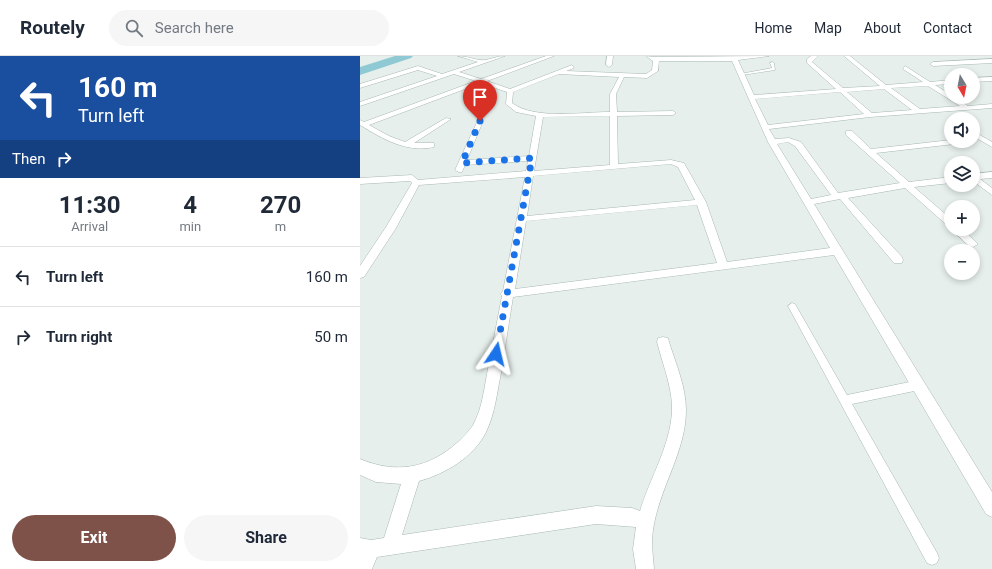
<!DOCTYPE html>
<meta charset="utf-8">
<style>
body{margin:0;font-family:Roboto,sans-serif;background:#f6f6f7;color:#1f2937;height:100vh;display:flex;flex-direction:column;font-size:15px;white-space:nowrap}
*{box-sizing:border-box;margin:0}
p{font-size:13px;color:#747a83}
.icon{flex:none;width:22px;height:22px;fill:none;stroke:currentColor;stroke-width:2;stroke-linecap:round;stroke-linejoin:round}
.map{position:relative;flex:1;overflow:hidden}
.side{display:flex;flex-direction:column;background:#fff;width:360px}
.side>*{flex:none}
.hud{background:#1a4fa0;color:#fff;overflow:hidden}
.needle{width:26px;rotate:170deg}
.controls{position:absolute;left:584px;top:12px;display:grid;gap:8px}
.controls a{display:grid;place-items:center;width:36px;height:36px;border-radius:50%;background:#fff;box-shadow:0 2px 6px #0003;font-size:20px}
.pin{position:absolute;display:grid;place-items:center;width:34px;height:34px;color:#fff;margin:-41px -17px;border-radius:50% 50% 50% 0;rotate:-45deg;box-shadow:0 0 4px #0007}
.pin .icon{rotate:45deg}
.me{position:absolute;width:44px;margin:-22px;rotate:10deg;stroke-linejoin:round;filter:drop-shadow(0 0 3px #0008)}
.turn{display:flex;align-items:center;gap:14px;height:84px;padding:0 12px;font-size:18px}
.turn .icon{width:52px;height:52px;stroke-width:2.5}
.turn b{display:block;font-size:28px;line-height:34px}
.then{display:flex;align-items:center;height:38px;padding:0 12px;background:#0003;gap:8px;font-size:15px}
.eta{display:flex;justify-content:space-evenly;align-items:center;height:68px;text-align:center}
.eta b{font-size:24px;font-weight:700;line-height:28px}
.cta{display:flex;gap:8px;margin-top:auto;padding:8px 12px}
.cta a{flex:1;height:46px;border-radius:24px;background:#7f5249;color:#fff;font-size:16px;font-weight:700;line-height:46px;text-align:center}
.cta a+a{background:#f6f6f7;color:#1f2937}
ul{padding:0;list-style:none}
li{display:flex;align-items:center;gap:12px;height:60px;padding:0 12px;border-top:1px solid #e0e1e3}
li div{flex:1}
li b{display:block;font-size:15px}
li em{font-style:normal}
header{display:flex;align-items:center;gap:24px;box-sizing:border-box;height:56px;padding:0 20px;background:#fff;border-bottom:1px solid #e0e1e3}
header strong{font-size:19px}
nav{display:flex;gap:22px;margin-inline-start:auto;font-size:14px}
.search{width:280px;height:36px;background:#f6f6f7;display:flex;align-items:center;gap:10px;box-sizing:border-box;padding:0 14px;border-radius:22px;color:#747a83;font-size:15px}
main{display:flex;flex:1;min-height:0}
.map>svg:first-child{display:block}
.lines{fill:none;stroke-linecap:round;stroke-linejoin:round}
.river{fill:#8ec9d4;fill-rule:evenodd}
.lane-casing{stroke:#a8b8b2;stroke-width:1}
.street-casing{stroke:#a8b8b2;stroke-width:1}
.lane{fill:#fff;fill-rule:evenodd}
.street{fill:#fff;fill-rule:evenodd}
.route{stroke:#1a73e8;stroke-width:7;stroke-dasharray:0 12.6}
</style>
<header>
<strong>Routely</strong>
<div class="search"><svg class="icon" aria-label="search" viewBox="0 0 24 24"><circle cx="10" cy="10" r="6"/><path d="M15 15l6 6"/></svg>Search here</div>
<nav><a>Home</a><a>Map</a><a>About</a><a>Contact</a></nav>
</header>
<main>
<section class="side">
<div class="hud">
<div class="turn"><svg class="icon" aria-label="left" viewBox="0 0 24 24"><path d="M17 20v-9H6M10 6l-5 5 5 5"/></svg><div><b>160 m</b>Turn left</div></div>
<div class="then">Then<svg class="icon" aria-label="right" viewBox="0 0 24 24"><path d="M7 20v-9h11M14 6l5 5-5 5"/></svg></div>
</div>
<div class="eta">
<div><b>11:30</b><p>Arrival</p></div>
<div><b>4</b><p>min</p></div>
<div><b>270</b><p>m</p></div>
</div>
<ul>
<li><svg class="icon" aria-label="left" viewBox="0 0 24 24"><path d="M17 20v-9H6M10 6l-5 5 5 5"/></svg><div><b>Turn left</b></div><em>160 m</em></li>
<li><svg class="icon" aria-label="right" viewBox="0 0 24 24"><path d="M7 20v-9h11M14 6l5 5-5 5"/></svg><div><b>Turn right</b></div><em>50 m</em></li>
</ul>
<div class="cta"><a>Exit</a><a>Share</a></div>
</section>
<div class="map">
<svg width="632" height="513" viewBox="0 0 632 513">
<rect width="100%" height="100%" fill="#e6efeb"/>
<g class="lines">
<path class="river" d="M35 0H53L51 2 0 19V11Z"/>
<g class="lane-casing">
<path id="lane" d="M412 6 414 7 415 14 382 19 380 18 412 12 410 7Z
M432 247 435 248 487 339 559 324 563 326 564 329 563 332 559 334 492 348 577 497 579 502 577 507 572 509 567 507 428 250Z"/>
</g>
<g class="street-casing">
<path id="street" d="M98 0C107 0 117 5 125 4 132 3 137 0 145 0L99 16 121 23 186 0H194L127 25 150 33 212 9 214 12 206 15 286 18 292 14 293 5 286 0 293 1 409 0 378 4 394 39 476 33 447 7V3L451 0H458L452 6 483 32 520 30 484 0H490L526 29 563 26 543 13 545 10 570 26 591 24V28L575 29 591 39V41H594L608 50 632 48V52L510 61 409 73 415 83 429 82 441 86 478 137 540 127 486 79V75H492L511 93 591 84 607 85 603 87 516 97 549 126 591 121V127L554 131 591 163V171L588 170 545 132 488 142 542 201 543 204 542 207H534L480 143 454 148 632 436V461L626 458 474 199 153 241C149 266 145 292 141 317 137 336 135 358 126 376 114 401 85 418 59 425L42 479 236 450 272 452 280 455C290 421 313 386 312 349 311 328 302 306 297 286L298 282 303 281 308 282 309 286C316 308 326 331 326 354 326 396 299 432 293 474 291 487 293 500 294 513H276L273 493 276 471 236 468 17 501 12 513H0V482L11 484 24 482 41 428 16 426 0 419V403C36 418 68 413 98 386 104 380 112 373 115 365 122 351 124 334 127 318 132 292 137 266 142 240L140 238 143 235 165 121 59 129 36 172 4 221 0 222V210L26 171 52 127 50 125 0 128V122L52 119 58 124 166 115 168 105 105 109 102 116H99L95 114 118 64 123 65 107 104 169 100 176 60 156 56 146 48 147 36 121 27 9 69 29 80 45 86 86 62 91 63 54 87H74V91C46 97 23 83 0 69V64L4 66 116 25 94 18 0 50V46L77 20 58 14 0 32V28L58 10 82 18 118 6ZM299 5H372L408 86 470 192 367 206 346 146 324 107 311 104 258 108 257 60 313 59 316 57 313 55 257 56 256 38 264 21 287 22 298 15ZM199 18 259 21 250 38V56C223 56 174 64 152 47L153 36ZM568 30 600 50 560 53 531 32ZM524 33 552 54 512 57 487 36ZM480 36 504 58 408 69 395 43ZM250 60V109L174 115 183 61ZM428 86 435 90 471 139 451 143 417 88ZM311 108 318 111 335 144 167 160 173 120ZM337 149 357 207 155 233 166 165Z
M247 0H253L252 9 249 11 246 9Z
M632 3V7L573 10 570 8 573 6Z
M632 21V25L613 26V22Z
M613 75 632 86V91L613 80Z
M632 116V122L620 123 632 132V139L613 125V118Z
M591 173H602L618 188 613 191 609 190Z"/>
</g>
<use href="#lane" class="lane"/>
<use href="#street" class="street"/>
</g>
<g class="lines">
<path class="route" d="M120 65 102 107 172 102 136 298"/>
</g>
</svg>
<div class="controls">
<a><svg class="needle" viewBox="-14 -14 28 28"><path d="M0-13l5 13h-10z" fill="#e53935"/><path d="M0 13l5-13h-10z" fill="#747a83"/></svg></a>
<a><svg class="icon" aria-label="sound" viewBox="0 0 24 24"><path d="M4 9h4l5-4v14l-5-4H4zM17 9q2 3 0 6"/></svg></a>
<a><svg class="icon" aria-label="layers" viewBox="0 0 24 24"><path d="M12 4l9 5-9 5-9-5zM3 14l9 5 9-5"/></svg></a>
<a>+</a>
<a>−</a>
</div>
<div class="pin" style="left:120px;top:65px;background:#d93025"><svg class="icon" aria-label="arrive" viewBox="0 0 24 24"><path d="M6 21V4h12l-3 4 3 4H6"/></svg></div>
<svg class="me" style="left:136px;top:298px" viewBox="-20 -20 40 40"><path d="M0-17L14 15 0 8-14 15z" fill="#1a73e8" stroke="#fff" stroke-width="4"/></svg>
</div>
</main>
